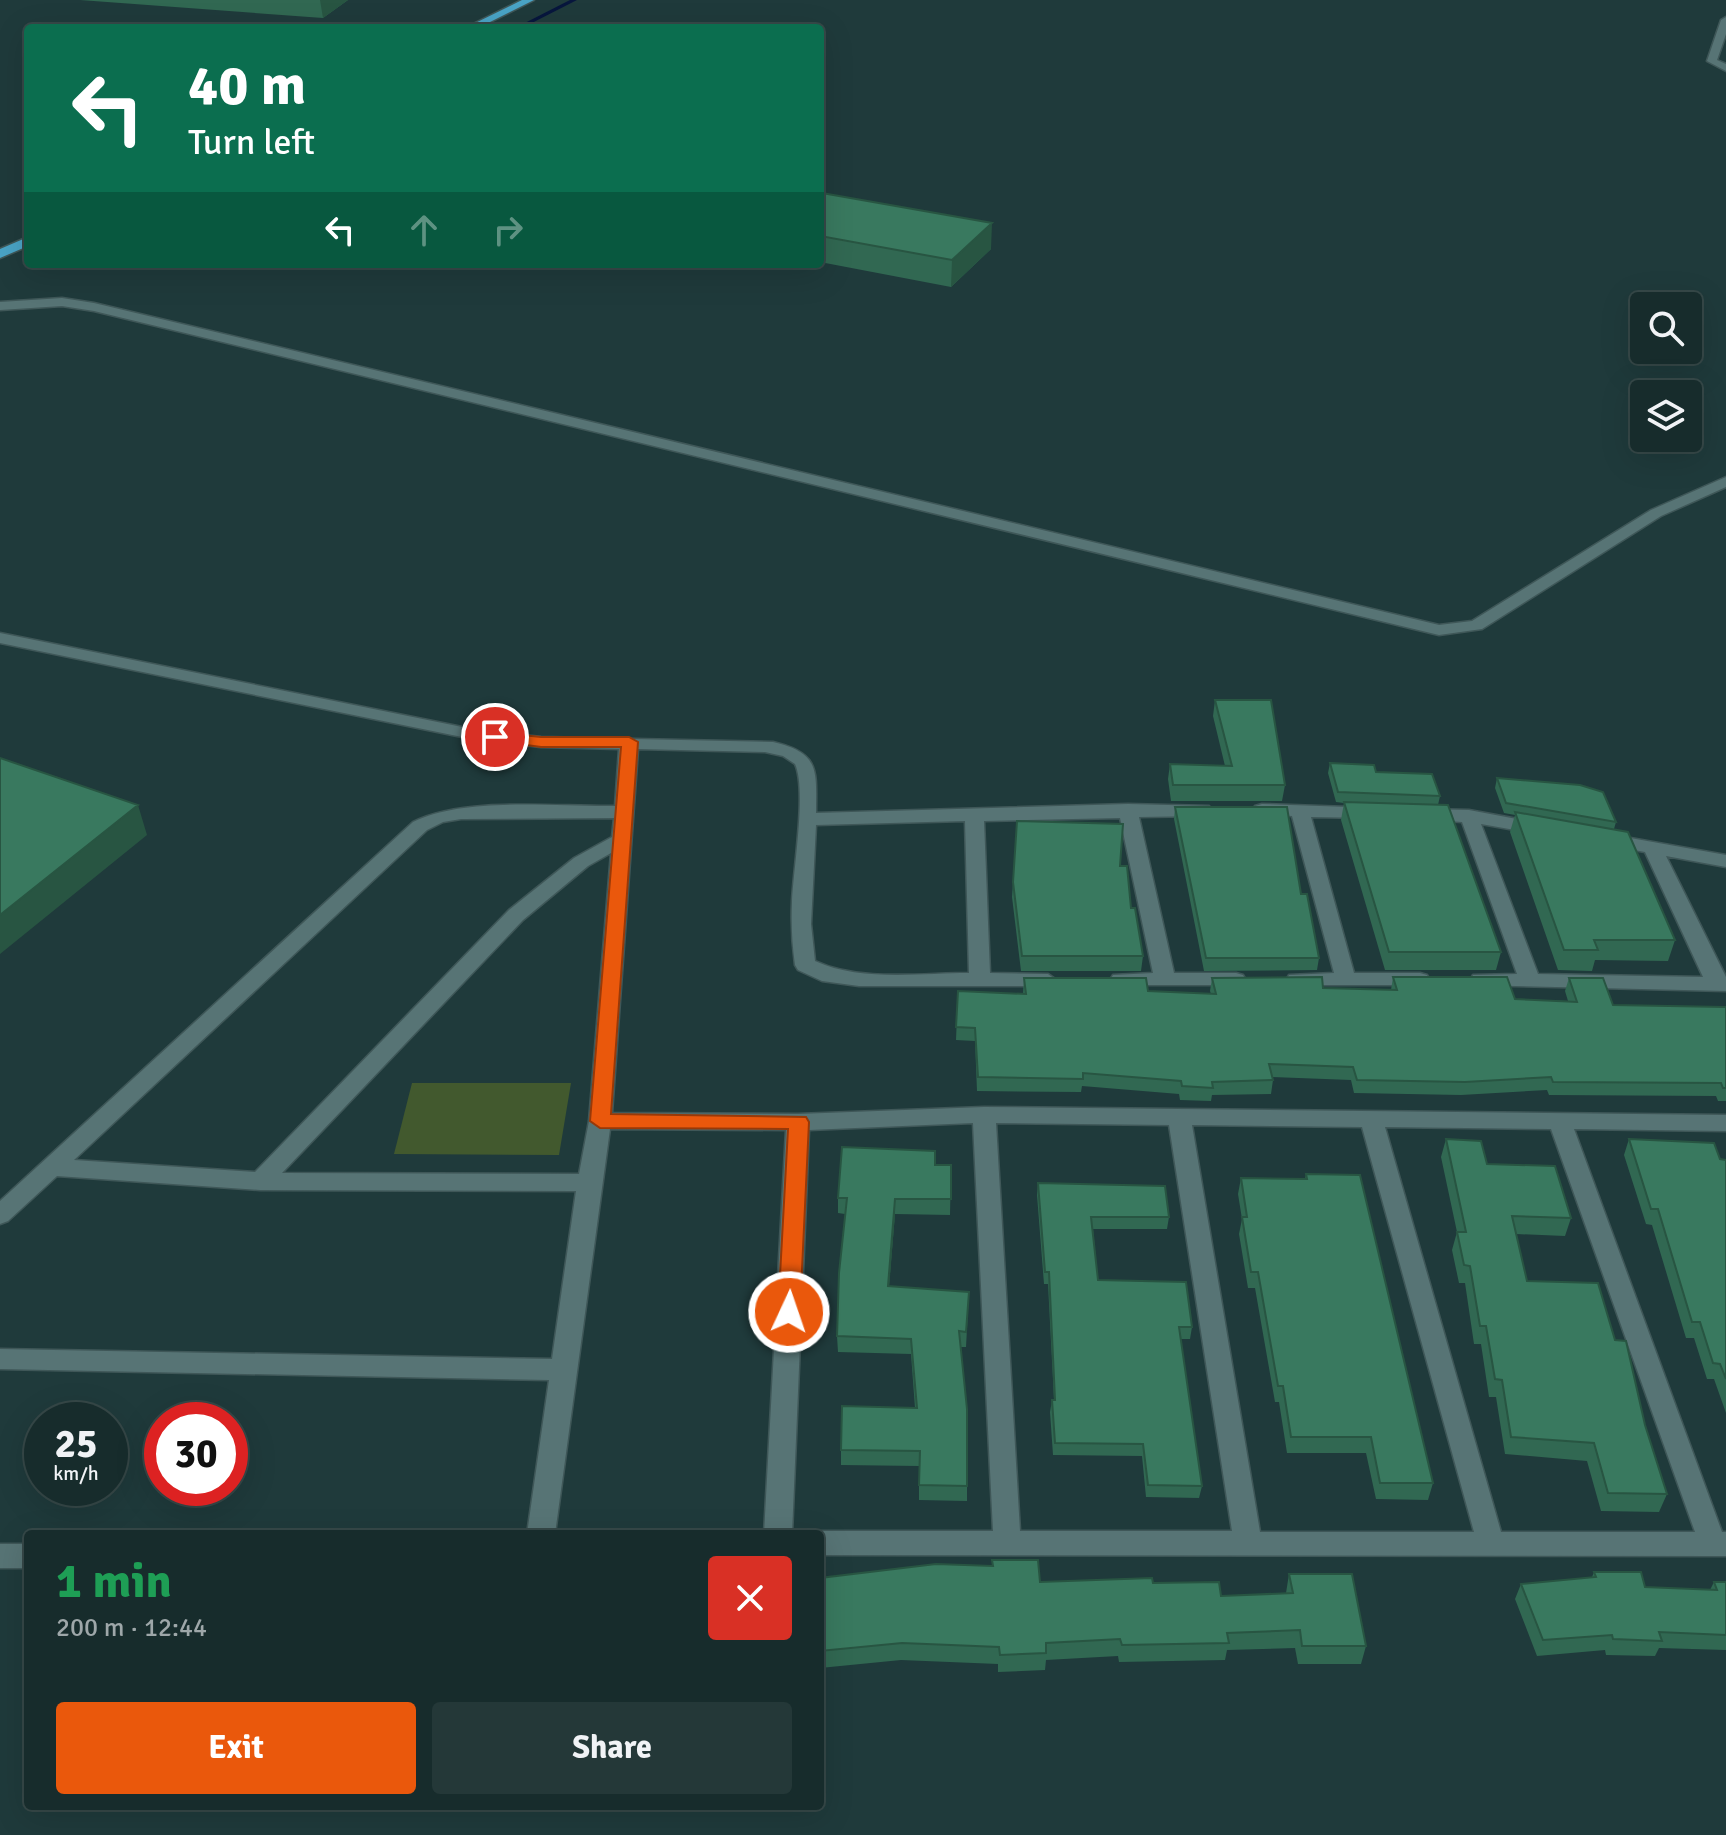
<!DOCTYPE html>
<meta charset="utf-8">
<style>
body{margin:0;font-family:Signika,sans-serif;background:#243838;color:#f1f3f6;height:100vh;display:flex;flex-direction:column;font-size:30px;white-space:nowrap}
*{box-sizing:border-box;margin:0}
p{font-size:26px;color:#9ea7a9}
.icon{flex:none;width:44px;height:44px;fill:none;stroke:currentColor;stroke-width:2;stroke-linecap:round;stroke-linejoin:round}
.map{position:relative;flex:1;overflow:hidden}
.sheet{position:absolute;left:24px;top:1530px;width:800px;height:280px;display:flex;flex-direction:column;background:#172c2c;border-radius:8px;box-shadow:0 8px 32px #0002,0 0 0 2px #364848}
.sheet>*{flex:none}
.banner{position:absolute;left:24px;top:24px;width:800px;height:244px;border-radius:8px;box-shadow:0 8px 32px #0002,0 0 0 2px #364848;background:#0b6e4f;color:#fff;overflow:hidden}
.buttons{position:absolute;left:1630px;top:292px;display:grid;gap:16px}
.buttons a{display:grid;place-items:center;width:72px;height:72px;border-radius:8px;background:#172c2c;box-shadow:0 8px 32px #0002,0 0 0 2px #364848;font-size:40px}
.speed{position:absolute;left:24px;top:1402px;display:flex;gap:16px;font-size:40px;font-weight:700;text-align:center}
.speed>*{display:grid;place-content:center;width:104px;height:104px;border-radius:50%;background:#172c2c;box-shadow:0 8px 32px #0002,0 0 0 2px #364848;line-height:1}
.speed small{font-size:20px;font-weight:400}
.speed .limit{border:12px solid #d22;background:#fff;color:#111}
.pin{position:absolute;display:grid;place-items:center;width:68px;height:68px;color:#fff;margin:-34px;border:4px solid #fff;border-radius:50%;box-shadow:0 2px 8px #0007}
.me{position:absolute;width:88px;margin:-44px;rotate:3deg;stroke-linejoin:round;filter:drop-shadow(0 0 6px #0008)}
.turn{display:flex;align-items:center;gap:28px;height:168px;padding:0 32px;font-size:36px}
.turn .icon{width:104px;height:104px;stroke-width:2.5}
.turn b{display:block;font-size:56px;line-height:68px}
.lanes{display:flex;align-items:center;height:76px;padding:0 32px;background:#0003;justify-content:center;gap:40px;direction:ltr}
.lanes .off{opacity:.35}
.round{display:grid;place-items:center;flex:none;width:84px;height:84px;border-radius:8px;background:#243838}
.headline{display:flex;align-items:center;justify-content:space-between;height:136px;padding:0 32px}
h1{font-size:48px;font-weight:700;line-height:60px;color:#1e9e55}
.cta{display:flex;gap:16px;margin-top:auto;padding:16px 32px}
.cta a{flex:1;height:92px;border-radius:8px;background:#ea580c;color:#fff;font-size:32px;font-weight:700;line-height:92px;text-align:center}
.cta a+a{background:#243838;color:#f1f3f6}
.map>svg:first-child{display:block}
.green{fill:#42592e}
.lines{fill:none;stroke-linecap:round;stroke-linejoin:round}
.stream{fill:#07163d;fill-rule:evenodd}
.minor-casing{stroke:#3f5758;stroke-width:3}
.primary-casing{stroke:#3f5758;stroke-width:3}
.minor{fill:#577475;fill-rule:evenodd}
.primary{fill:#49a3c5;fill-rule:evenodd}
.wall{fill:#316852}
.shaded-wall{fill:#285542}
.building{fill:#39795f;stroke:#285542;stroke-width:2}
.route{fill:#ea580c;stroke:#983908;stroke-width:2}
</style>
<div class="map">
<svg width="1726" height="1835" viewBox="0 0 1726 1835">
<rect width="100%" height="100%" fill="#1f3a3b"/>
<path class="green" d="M412 1083H571L559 1155 394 1154Z"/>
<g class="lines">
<path class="stream" d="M570 0H577L522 28H515Z"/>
<g class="minor-casing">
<path id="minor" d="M1726 17V34L1717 60 1726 64V71L1707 61 1721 20Z
M62 298 94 303 1439 625 1472 621 1651 510 1726 477V487L1661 516 1482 629 1439 635 94 311 62 306 0 310V302Z
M0 633 472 729 541 737 773 742C821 753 816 771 816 813L1128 804 1209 806 1211 810 1209 814 1202 816 1139 817 1174 973H1236L1243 975 1246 980 1243 985H1113L1110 980 1113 975 1153 973 1120 818 984 821 990 973 1048 974 1058 981 1055 986H859L822 981 798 970 795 965C792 944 791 923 792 902 793 871 807 790 795 764L783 756 765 752 638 749 612 1113 798 1114 984 1107 1726 1115V1131L1574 1129 1722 1532H1726V1556L820 1555V1534H812L820 1531H993L973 1123 809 1130 792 1534H764L786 1130 610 1129 555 1534H527L549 1380 0 1369V1349L552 1359 576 1191 260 1190 57 1176 8 1221 0 1224V1201L413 822C465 796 556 807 615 806L619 749 541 747 472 739 0 643ZM614 818 612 837 574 858 509 910 255 1172 74 1160 427 830 443 822 461 819ZM965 821 969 973C921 973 860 982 815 961L811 924 816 825ZM611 853 589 1121 579 1174 282 1173 523 920 588 866ZM996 1123 1169 1125 1232 1531H1020ZM1192 1125 1362 1127 1474 1532H1260ZM1385 1127 1551 1129 1695 1532H1501Z
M1262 804 1377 808 1379 812 1377 816 1370 818 1311 817 1354 973H1420L1427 975 1430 980 1427 985H1289L1286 980 1289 975 1334 973 1292 816 1255 814 1253 810 1255 806Z
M1426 809 1469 810 1544 824 1546 828 1537 834 1481 824 1538 974 1703 977 1645 852 1601 844 1598 840 1608 834 1726 855V867L1666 856 1726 977V991L1473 985 1470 980 1473 975 1517 974 1462 822 1419 819 1417 815Z
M0 1544H28V1568H0Z"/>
</g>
<g class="primary-casing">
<path id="primary" d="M522 0H534L478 28H465Z
M28 237V246L0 258V249Z"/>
</g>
<use href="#minor" class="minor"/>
<use href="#primary" class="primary"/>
</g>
<path class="wall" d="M80 0H348L323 18Z
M820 195 991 249 951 287 820 262Z
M1215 700 1285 785 1282 801H1171L1168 779 1170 764 1225 766 1213 716Z
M1330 763 1376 772 1440 796 1438 805 1501 952 1496 970H1385L1341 820 1344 803 1336 802 1328 773Z
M1497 778 1616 822 1614 829 1675 940 1668 961 1595 960 1592 971 1558 970 1510 832 1515 815 1504 813 1495 788Z
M1175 807 1301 894 1319 958 1317 970 1204 971 1174 819Z
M1017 821 1120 866 1143 956 1141 971H1021L1012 897Z
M1393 977 1515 999 1568 1001 1565 991 1569 978 1613 1005 1726 1007V1101H1718L1716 1096 1549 1095 1547 1090 1461 1095 1354 1093 1351 1080 1272 1077 1273 1080 1271 1094 1212 1095 1211 1101 1180 1100 1179 1094 1082 1086 1081 1092 977 1091 975 1041 956 1040 958 991 1023 994 1024 978 1148 991 1211 994 1210 991 1212 978 1323 988 1391 990Z
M1446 1139 1571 1218 1565 1236 1516 1234 1527 1281 1615 1340 1667 1494 1659 1512 1601 1511 1587 1461 1505 1454 1496 1397H1489L1481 1344H1474L1465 1283H1459L1452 1250 1457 1232 1441 1157Z
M1629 1139 1720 1159 1726 1160V1413L1714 1379H1707L1694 1338H1686L1652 1225 1646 1224 1624 1155Z
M935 1165H951L950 1215 895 1214 889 1286 969 1292 966 1347H961L967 1486V1501L919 1500V1466L841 1465V1450L915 1408 911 1354 838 1352 837 1336 845 1214 838 1213V1198Z
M1306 1174 1433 1483 1428 1500 1376 1499 1366 1453H1287L1279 1402H1275L1255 1288H1248L1239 1234 1242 1219 1238 1194 1241 1178 1305 1179Z
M1038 1183 1169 1217 1167 1229H1093L1098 1280 1192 1327 1190 1339H1180L1202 1486 1199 1498 1146 1497 1142 1456 1053 1455 1050 1412 1052 1400H1054L1048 1284H1044L1037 1195Z
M992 1560 1040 1582 1153 1583 1221 1596 1286 1593 1289 1574 1366 1646 1361 1664H1298L1295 1648 1227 1650 1225 1660 1119 1662 1118 1656 1046 1660 1045 1670 998 1672V1664L901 1660 820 1668V1578L992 1566Z
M1594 1572 1645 1587 1710 1590 1714 1582H1726V1650L1659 1648 1655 1656 1606 1655 1605 1650 1537 1656 1515 1599 1521 1584 1592 1577Z"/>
<path class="shaded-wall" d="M320 0H348L323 18Z
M992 223 991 249 951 287 952 260Z
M138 805 147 835 0 954V915Z
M895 1199V1214L888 1302V1286Z"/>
<path class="building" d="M822 193 992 223 952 260 820 236V195Z
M1215 700H1271L1285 785H1173L1170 764 1232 766Z
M0 758 138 805 0 915Z
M1330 763 1374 765 1376 772 1432 774 1440 796 1338 792Z
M1497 778 1580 785 1603 792 1616 822 1506 803Z
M1344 802 1448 805 1501 952H1389Z
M1175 807H1287L1301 894H1307L1319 958H1206Z
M1515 812 1628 832 1675 940H1594L1598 950H1564Z
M1017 821 1123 824 1120 866H1127L1131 908H1135L1143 956H1022L1013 882Z
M1322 977 1323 988 1397 990 1393 977H1507L1515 999 1577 1002 1569 978H1603L1613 1005 1726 1007V1088H1723L1721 1083 1553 1082 1551 1077 1465 1082 1357 1080 1353 1067 1269 1064 1273 1080 1212 1082 1213 1088 1182 1086 1181 1081 1083 1073V1079L978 1077 975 1028 956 1027 958 991 1026 994 1024 978H1146L1148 991 1216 994 1212 978Z
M1446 1139 1481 1141 1487 1164 1555 1166 1571 1218 1512 1216 1527 1281 1598 1283 1615 1340 1626 1341 1645 1425 1667 1494 1608 1493 1594 1443 1511 1437 1502 1380 1495 1379 1486 1326H1480L1470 1266 1464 1265 1457 1232H1466Z
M1629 1139 1714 1143 1720 1159 1726 1160V1379L1720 1364 1713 1363 1700 1322H1692L1658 1209H1651Z
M842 1147 935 1151V1165H951V1199H895L888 1286 969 1292 966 1332 959 1331 967 1409V1486L919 1485 920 1451 841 1450 842 1406 917 1408 911 1339 837 1336 839 1273 847 1198H838Z
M1306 1174 1360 1175 1433 1483H1380L1371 1437H1291L1283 1386H1278L1258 1272H1251L1242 1217H1247L1241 1178 1307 1179Z
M1038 1183 1165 1186 1169 1217H1091L1098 1280 1186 1282 1192 1327H1179L1202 1486 1148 1485 1143 1444 1055 1443 1052 1400H1055L1049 1272H1045Z
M992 1560H1038L1040 1582 1152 1578 1153 1583 1219 1582 1221 1596 1293 1593 1289 1574H1352L1366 1646H1302L1300 1630 1227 1633 1229 1643 1122 1645 1120 1639 1046 1643V1653L1000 1655 999 1647 902 1643 820 1651V1578L936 1564 993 1566Z
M1594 1572H1641L1645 1587 1717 1590 1714 1582H1726V1635L1659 1632 1662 1641 1613 1639 1612 1635 1543 1640 1521 1584 1596 1577Z"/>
<path class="route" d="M495 732 541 737H629L638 742 611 1114 806 1117 809 1122 800 1312 797 1318H781L778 1312 788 1129 600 1128 590 1121 621 747H541L489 740 487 737Z"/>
</svg>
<div class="buttons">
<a><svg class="icon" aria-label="search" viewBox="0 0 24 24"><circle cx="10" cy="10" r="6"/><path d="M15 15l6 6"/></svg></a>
<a><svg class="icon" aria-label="layers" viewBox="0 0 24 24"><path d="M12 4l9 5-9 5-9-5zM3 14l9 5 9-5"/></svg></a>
</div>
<div class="speed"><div>25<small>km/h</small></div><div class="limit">30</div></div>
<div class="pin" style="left:495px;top:737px;background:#d93025"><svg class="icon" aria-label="arrive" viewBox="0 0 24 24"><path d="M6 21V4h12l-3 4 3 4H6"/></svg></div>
<svg class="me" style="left:789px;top:1312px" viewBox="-20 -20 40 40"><circle r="17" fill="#ea580c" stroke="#fff" stroke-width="3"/><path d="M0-11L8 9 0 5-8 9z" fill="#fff"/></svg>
<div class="banner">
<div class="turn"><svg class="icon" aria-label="left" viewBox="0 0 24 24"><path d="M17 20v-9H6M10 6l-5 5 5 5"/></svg><div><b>40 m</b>Turn left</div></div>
<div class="lanes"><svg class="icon" aria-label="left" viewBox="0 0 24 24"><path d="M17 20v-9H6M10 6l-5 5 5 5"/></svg><svg class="icon off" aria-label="ahead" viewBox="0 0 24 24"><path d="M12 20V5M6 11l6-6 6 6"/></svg><svg class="icon off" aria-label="right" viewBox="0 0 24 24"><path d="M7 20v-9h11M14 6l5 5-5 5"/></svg></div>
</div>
<section class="sheet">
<div class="headline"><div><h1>1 min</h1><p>200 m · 12:44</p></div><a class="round" style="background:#d93025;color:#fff"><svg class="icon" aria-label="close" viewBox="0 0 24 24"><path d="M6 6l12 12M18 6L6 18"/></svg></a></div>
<div class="cta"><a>Exit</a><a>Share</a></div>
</section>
</div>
